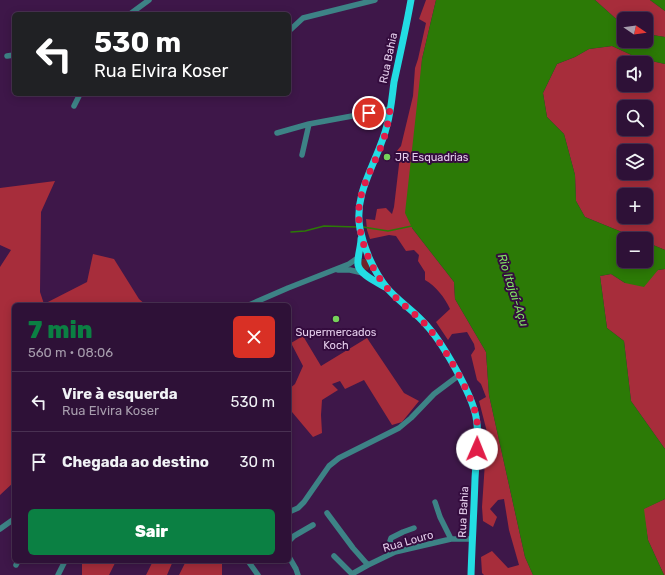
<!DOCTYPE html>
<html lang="pt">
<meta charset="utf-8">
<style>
body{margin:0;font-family:Rubik,sans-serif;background:#3a1f42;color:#f1f3f6;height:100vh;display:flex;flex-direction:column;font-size:15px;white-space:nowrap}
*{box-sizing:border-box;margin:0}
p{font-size:13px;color:#a79dad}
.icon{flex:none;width:22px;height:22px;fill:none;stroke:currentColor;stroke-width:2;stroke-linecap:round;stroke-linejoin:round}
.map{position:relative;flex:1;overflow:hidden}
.drawer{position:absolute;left:12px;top:303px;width:279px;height:260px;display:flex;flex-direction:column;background:#2e1137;border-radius:6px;box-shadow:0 2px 10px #0003,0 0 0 1px #493152}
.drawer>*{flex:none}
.guide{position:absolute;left:12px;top:12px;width:279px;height:84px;border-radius:6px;box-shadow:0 2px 10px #0003,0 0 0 1px #493152;background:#202124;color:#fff;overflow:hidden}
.needle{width:26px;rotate:103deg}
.fabs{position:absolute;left:617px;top:12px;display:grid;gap:8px}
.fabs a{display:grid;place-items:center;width:36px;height:36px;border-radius:6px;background:#2e1137;box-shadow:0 2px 10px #0003,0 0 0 1px #493152;font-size:20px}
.pin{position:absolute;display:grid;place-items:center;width:34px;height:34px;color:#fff;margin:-17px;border:2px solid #fff;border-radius:50%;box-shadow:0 1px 4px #0007}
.me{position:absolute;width:44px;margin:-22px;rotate:1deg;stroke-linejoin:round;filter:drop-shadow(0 0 3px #0008)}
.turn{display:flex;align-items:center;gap:14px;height:84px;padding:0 16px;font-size:18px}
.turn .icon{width:52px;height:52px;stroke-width:2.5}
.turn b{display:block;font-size:28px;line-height:34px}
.round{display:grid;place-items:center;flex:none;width:42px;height:42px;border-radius:6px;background:#3a1f42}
.summary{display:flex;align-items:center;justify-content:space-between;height:68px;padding:0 16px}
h1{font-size:24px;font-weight:800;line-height:30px;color:#0b8043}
.primary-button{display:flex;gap:8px;margin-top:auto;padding:8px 16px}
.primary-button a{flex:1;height:46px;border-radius:6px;background:#0b8043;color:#fff;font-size:16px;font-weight:800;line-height:46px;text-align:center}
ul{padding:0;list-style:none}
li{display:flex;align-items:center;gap:12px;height:60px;padding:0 16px;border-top:1px solid #493152}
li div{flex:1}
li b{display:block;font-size:15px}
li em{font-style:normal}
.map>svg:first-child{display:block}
.green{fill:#6f242a}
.forest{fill:#a72d3b;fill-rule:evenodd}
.water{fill:#2c7a06}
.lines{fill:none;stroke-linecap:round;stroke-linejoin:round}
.stream{stroke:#2c7a06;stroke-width:1.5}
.minor{stroke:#3d8386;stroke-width:5.5}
.major{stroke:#23dce3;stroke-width:7}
.route{stroke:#e11d48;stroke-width:7;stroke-dasharray:0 12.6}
.poi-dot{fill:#76d25a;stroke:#340c3e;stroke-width:1.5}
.labels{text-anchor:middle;stroke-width:4;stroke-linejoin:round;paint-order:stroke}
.street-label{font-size:11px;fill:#e4cdeb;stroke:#340c3e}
.poi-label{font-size:11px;fill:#e4cdeb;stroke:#340c3e;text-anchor:start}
.water-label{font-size:12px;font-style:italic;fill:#81e264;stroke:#340c3e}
</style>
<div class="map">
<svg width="665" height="575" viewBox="0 0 665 575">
<rect width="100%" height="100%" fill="#3e1749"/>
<path class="green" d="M362 259H366L370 266 368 270 363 269 361 264Z"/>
<path class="forest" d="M426 0H436L422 59 412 228 454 282 455 299 486 352 489 395 525 557 533 575H484L482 573 481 557 492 551 508 568 519 565 509 530 504 499 498 500 490 509 497 517 493 527 483 521 482 507 487 432 479 401 486 397 481 384 477 380 471 355 475 349 474 344 467 332 452 334 448 340 436 322 450 309C445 298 436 286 425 280V272L418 261 419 255 414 250 406 251 396 236 389 235 370 239 367 230 366 219 375 220 377 209 386 208 392 214 394 207 400 156 396 152 401 146 413 96 415 68 418 59 426 23 419 19Z
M595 0H650L665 11V37L646 34V19H624V26Z
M612 46 638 58 665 64V250L646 242V239H639L585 217 576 201 575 175 564 134 547 117 543 93 557 64 575 57 589 49ZM624 63H646V85H624ZM624 107H646V129H624ZM624 151H646V173H624ZM624 195H646V217H624Z
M55 181 41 212 40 292 44 304 87 282 93 254 114 259 139 299 146 305H14V482L0 495V267L11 250 0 245V188Z
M665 269V449L631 401 624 341 607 328 600 276 611 274 625 283 658 270Z
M303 336 321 366 367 338 404 393 419 401 402 422 392 425 364 380 345 389 340 381 332 384 338 390 322 400 321 415 322 433 313 437 292 412 289 415V389L295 384 303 366 291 343Z
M665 499V575H664L648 540 643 509Z
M82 561H116L109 575H82Z
M153 561H173L167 575H146Z
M183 561H222V575H179L185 563Z"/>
<path class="water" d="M436 0H595L624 26V41H646V34L665 37V64L638 58 612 46 589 49 575 57 557 64 543 93 547 117 564 134 575 175 576 201 585 217 639 239H624V261H646V242L665 250V269L658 270 644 287 625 283 611 274 600 276 607 328 624 341 631 401 665 449V499L644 509 648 540 664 575H533L525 557 489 395 486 352 455 299 454 282 412 228 405 213 422 59Z
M650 0H665V11Z"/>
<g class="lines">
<path class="stream" d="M363 227 388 231 412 226
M291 232 305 231 324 226 357 227"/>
<path class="minor" d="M130 14 149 0
M289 31 303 18 375 0
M7 56 14 55
M74 106 80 94
M277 133 309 124 390 109
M302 155 309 124
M338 270H350L363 273
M249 305 288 288 349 264 359 257
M435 502 440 517 451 539
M289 512 298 508 304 502 329 466 339 458 399 428 411 418 434 394 458 376
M327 513 353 548 368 565
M0 529 14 519
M289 541 294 536 313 525
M395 552 390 541 391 538 403 532 414 528
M334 556 353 575
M289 557 296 569 298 575
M248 561 258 575
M16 565 18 561
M352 574 368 565 395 552 451 539H472
M58 575 65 561"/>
<path class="major" d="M411 0C406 28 400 55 394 82 392 97 391 111 387 125 379 160 353 191 360 229 364 249 374 272 387 288 399 302 416 312 428 327 443 344 472 394 476 417 480 437 476 458 475 479 474 511 472 543 471 575
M361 239C361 247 357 257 358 265 360 275 377 282 385 287"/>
</g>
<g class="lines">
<path class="route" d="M369 113 390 108C389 118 387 129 384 138 375 166 356 190 359 221 361 244 372 271 387 288 398 302 414 312 426 325 442 342 471 393 476 415 478 426 478 438 477 449"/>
</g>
<g class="poi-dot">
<circle cx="387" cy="157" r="4"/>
<circle cx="336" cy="319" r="4"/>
</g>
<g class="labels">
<g class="street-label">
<text transform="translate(388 58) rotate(-78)" y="4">Rua Bahia</text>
<text transform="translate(463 512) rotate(-87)" y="4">Rua Bahia</text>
<text transform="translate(408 541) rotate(-16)" y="4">Rua Louro</text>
</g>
<g class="poi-label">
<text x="395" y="161">JR Esquadrias</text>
<text x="336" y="336" text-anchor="middle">Supermercados<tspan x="336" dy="13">Koch</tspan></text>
</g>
<g class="water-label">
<text transform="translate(513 290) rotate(72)" y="4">Rio Itajaí-Açu</text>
</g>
</g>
</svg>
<div class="fabs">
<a><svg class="needle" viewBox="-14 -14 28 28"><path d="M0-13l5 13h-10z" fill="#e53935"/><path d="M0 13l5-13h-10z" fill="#a79dad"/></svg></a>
<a><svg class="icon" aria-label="sound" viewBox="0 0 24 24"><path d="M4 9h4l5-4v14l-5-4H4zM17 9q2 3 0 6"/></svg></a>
<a><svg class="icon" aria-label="search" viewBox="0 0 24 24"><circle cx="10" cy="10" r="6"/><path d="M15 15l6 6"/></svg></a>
<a><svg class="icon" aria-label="layers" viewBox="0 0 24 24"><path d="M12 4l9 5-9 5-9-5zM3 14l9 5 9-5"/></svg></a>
<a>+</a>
<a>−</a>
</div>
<div class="pin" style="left:369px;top:113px;background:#d93025"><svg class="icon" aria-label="arrive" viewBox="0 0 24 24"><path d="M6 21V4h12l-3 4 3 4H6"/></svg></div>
<svg class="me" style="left:477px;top:449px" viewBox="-20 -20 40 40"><circle r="19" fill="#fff"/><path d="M0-13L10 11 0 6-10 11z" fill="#e11d48"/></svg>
<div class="guide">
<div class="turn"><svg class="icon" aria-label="left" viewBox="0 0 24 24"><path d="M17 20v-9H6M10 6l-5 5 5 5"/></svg><div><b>530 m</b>Rua Elvira Koser</div></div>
</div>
<section class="drawer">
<div class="summary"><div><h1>7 min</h1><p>560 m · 08:06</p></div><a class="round" style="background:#d93025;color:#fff"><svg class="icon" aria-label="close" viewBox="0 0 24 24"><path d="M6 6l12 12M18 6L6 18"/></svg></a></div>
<ul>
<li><svg class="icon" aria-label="left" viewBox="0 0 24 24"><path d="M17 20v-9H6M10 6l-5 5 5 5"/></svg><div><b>Vire à esquerda</b><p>Rua Elvira Koser</p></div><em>530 m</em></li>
<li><svg class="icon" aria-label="arrive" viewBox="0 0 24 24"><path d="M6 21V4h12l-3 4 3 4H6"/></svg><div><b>Chegada ao destino</b></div><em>30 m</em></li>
</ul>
<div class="primary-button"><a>Sair</a></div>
</section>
</div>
